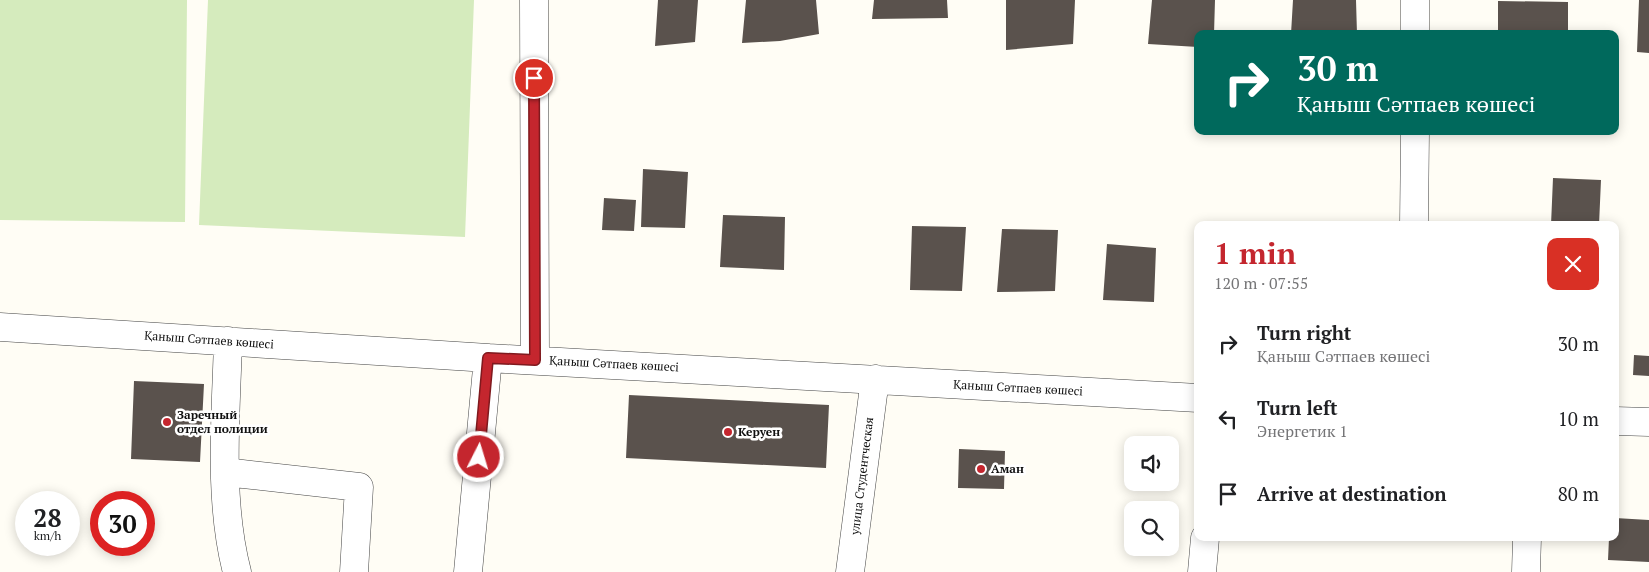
<!DOCTYPE html>
<meta charset="utf-8">
<style>
body{margin:0;font-family:"PT Serif",serif;background:#f2f2f2;color:#202124;height:100vh;display:flex;flex-direction:column;font-size:19px;white-space:nowrap}
*{box-sizing:border-box;margin:0}
p{font-size:16px;color:#757577}
.icon{flex:none;width:28px;height:28px;fill:none;stroke:currentColor;stroke-width:2;stroke-linecap:round;stroke-linejoin:round}
.map{position:relative;flex:1;overflow:hidden}
.sheet{position:absolute;left:1194px;top:221px;width:425px;height:320px;display:flex;flex-direction:column;background:#fff;border-radius:10px;box-shadow:0 2px 12px #0003}
.sheet>*{flex:none}
.guide{position:absolute;left:1194px;top:30px;width:425px;height:105px;border-radius:10px;box-shadow:0 2px 12px #0003;background:#00695c;color:#fff;overflow:hidden}
.controls{position:absolute;left:1124px;top:436px;display:grid;gap:10px}
.controls a{display:grid;place-items:center;width:55px;height:55px;border-radius:10px;background:#fff;box-shadow:0 2px 12px #0003;font-size:25px}
.speed{position:absolute;left:15px;top:491px;display:flex;gap:10px;font-size:25px;font-weight:700;text-align:center}
.speed>*{display:grid;place-content:center;width:65px;height:65px;border-radius:50%;background:#fff;box-shadow:0 2px 12px #0003;line-height:1}
.speed small{font-size:12px;font-weight:400}
.speed .limit{border:8px solid #d22;background:#fff;color:#111}
.pin{position:absolute;display:grid;place-items:center;width:42px;height:42px;color:#fff;margin:-21px;border:2px solid #fff;border-radius:50%;box-shadow:0 1px 5px #0007}
.me{position:absolute;width:55px;margin:-28px;rotate:5deg;stroke-linejoin:round;filter:drop-shadow(0 0 4px #0008)}
.turn{display:flex;align-items:center;gap:18px;height:105px;padding:0 20px;font-size:22px}
.turn .icon{width:65px;height:65px;stroke-width:2.5}
.turn b{display:block;font-size:35px;line-height:42px}
.round{display:grid;place-items:center;flex:none;width:52px;height:52px;border-radius:10px;background:#f2f2f2}
.headline{display:flex;align-items:center;justify-content:space-between;height:85px;padding:0 20px}
h1{font-size:30px;font-weight:800;line-height:38px;color:#c4262e}
ul{padding:0;list-style:none}
li{display:flex;align-items:center;gap:15px;height:75px;padding:0 20px}
li div{flex:1}
li b{display:block;font-size:19px}
li em{font-style:normal}
.map>svg:first-child{display:block}
.green{fill:#d5ebbd}
.building{fill:#5a524d}
.lines{fill:none;stroke-linecap:round;stroke-linejoin:round}
.minor-casing{stroke:#444;stroke-width:29}
.minor{stroke:#fff;stroke-width:28}
.route-casing{stroke:#7f191e;stroke-width:12}
.route{stroke:#c4262e;stroke-width:9}
.poi-dot{fill:#c4262e;stroke:#fff;stroke-width:2}
.labels{text-anchor:middle;stroke-width:5;stroke-linejoin:round;paint-order:stroke}
.street-label{font-size:12px;fill:#111;stroke:#fff}
.poi-label{font-size:12px;font-weight:bold;fill:#111;stroke:#fff;text-anchor:start}
</style>
<div class="map">
<svg width="1649" height="572" viewBox="0 0 1649 572">
<rect width="100%" height="100%" fill="#fffdf5"/>
<path class="green" d="M0 0H187L185 222 0 220Z
M208 0H474L465 237 199 225Z"/>
<path class="building" d="M658 0H698L695 42 655 46Z
M746 0H816L819 34 780 41 742 43Z
M874 0H947L948 18 872 19Z
M1006 0H1075L1073 44 1006 50Z
M1152 0H1215L1214 34H1198V47L1148 44Z
M1293 0H1356L1357 34H1291Z
M1639 0H1649V53L1637 52Z
M1498 1 1568 2V34H1540V31H1519V34H1498Z
M643 169 688 172 685 228 641 227Z
M1553 178 1601 180 1599 225H1551Z
M604 198 636 200 634 231 602 230Z
M723 215 785 217 784 270 720 267Z
M912 226 966 227 962 291 910 290Z
M1002 229 1058 230 1055 291 997 292Z
M1107 244 1156 248 1154 302 1103 300Z
M1634 355 1649 356V376L1633 375Z
M134 381 204 384 200 462 131 459Z
M629 395 829 405 826 468 626 458Z
M959 449 1005 451 1004 489 958 488Z
M1615 518 1649 520V562L1608 560 1609 538H1615Z"/>
<g class="lines">
<g class="minor-casing">
<path id="minor" d="M534 0 535 360
M1415 34V0
M1414 225 1415 131
M0 327 488 358 1198 398
M228 341C226 416 218 499 237 572
M1615 421 1649 422
M225 472 359 487 354 572
M468 572 488 358
M850 572 875 379
M1202 572 1205 538
M1526 572 1527 538"/>
</g>
<use href="#minor" class="minor"/>
</g>
<g class="lines">
<g class="route-casing">
<path id="route" d="M479 457 488 358 535 360 534 78"/>
</g>
<use href="#route" class="route"/>
</g>
<g class="poi-dot">
<circle cx="167" cy="422" r="5"/>
<circle cx="728" cy="432" r="5"/>
<circle cx="981" cy="469" r="5"/>
</g>
<g class="labels">
<g class="street-label">
<text transform="translate(209 340) rotate(4)" y="4">Қаныш Сәтпаев көшесі</text>
<text transform="translate(614 364) rotate(3)" y="4">Қаныш Сәтпаев көшесі</text>
<text transform="translate(1018 388) rotate(3)" y="4">Қаныш Сәтпаев көшесі</text>
<text transform="translate(862 476) rotate(-83)" y="4">улица Студентческая</text>
</g>
<g class="poi-label">
<text x="177" y="419">Заречный<tspan x="177" dy="14">отдел полиции</tspan></text>
<text x="738" y="436">Керуен</text>
<text x="991" y="473">Аман</text>
</g>
</g>
</svg>
<div class="controls">
<a><svg class="icon" aria-label="sound" viewBox="0 0 24 24"><path d="M4 9h4l5-4v14l-5-4H4zM17 9q2 3 0 6"/></svg></a>
<a><svg class="icon" aria-label="search" viewBox="0 0 24 24"><circle cx="10" cy="10" r="6"/><path d="M15 15l6 6"/></svg></a>
</div>
<div class="speed"><div>28<small>km/h</small></div><div class="limit">30</div></div>
<div class="pin" style="left:534px;top:78px;background:#d93025"><svg class="icon" aria-label="arrive" viewBox="0 0 24 24"><path d="M6 21V4h12l-3 4 3 4H6"/></svg></div>
<svg class="me" style="left:479px;top:457px" viewBox="-20 -20 40 40"><circle r="17" fill="#c4262e" stroke="#fff" stroke-width="3"/><path d="M0-11L8 9 0 5-8 9z" fill="#fff"/></svg>
<div class="guide">
<div class="turn"><svg class="icon" aria-label="right" viewBox="0 0 24 24"><path d="M7 20v-9h11M14 6l5 5-5 5"/></svg><div><b>30 m</b>Қаныш Сәтпаев көшесі</div></div>
</div>
<section class="sheet">
<div class="headline"><div><h1>1 min</h1><p>120 m · 07:55</p></div><a class="round" style="background:#d93025;color:#fff"><svg class="icon" aria-label="close" viewBox="0 0 24 24"><path d="M6 6l12 12M18 6L6 18"/></svg></a></div>
<ul>
<li><svg class="icon" aria-label="right" viewBox="0 0 24 24"><path d="M7 20v-9h11M14 6l5 5-5 5"/></svg><div><b>Turn right</b><p>Қаныш Сәтпаев көшесі</p></div><em>30 m</em></li>
<li><svg class="icon" aria-label="left" viewBox="0 0 24 24"><path d="M17 20v-9H6M10 6l-5 5 5 5"/></svg><div><b>Turn left</b><p>Энергетик 1</p></div><em>10 m</em></li>
<li><svg class="icon" aria-label="arrive" viewBox="0 0 24 24"><path d="M6 21V4h12l-3 4 3 4H6"/></svg><div><b>Arrive at destination</b></div><em>80 m</em></li>
</ul>
</section>
</div>
